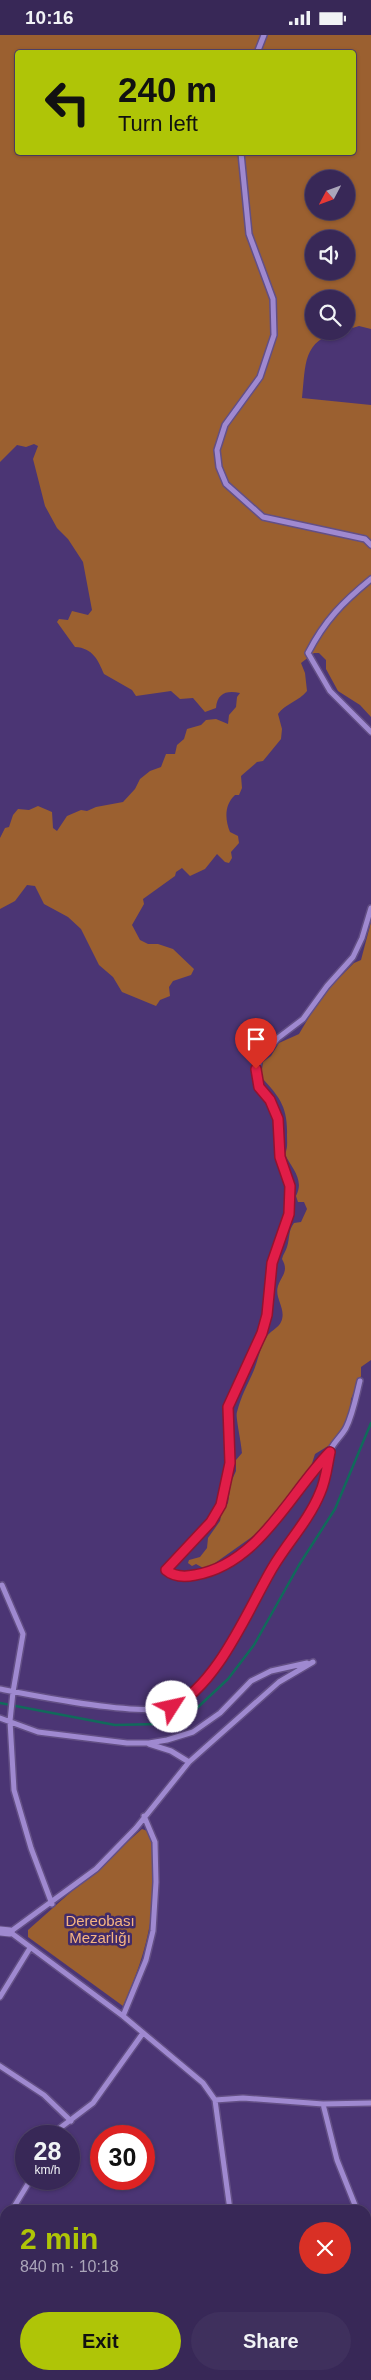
<!DOCTYPE html>
<meta charset="utf-8">
<style>
body{margin:0;font-family:Helvetica,sans-serif;background:#3f305d;color:#f1f3f6;height:100vh;display:flex;flex-direction:column;font-size:19px;white-space:nowrap}
*{box-sizing:border-box;margin:0}
p{font-size:16px;color:#aba6ba}
.icon{flex:none;width:28px;height:28px;fill:none;stroke:currentColor;stroke-width:2;stroke-linecap:round;stroke-linejoin:round}
.map{position:relative;flex:1;overflow:hidden}
.side{position:absolute;left:0px;top:2170px;width:371px;height:175px;display:flex;flex-direction:column;background:#382857;border-radius:15px 15px 0 0;box-shadow:0 1px 4px #0004,0 0 0 1px #52446d}
.side>*{flex:none}
.top-card{position:absolute;left:15px;top:15px;width:341px;height:105px;border-radius:5px;box-shadow:0 1px 4px #0004,0 0 0 1px #52446d;background:#afc507;color:#111;overflow:hidden}
.needle{width:32px;rotate:229deg}
.controls{position:absolute;left:305px;top:135px;display:grid;gap:10px}
.controls a{display:grid;place-items:center;width:50px;height:50px;border-radius:50%;background:#382857;box-shadow:0 1px 4px #0004,0 0 0 1px #52446d;font-size:25px}
.speed{position:absolute;left:15px;top:2090px;display:flex;gap:10px;font-size:25px;font-weight:700;text-align:center}
.speed>*{display:grid;place-content:center;width:65px;height:65px;border-radius:50%;background:#382857;box-shadow:0 1px 4px #0004,0 0 0 1px #52446d;line-height:1}
.speed small{font-size:12px;font-weight:400}
.speed .limit{border:8px solid #d22;background:#fff;color:#111}
.pin{position:absolute;display:grid;place-items:center;width:42px;height:42px;color:#fff;margin:-51px -21px;border-radius:50% 50% 50% 0;rotate:-45deg;box-shadow:0 0 5px #0007}
.pin .icon{rotate:45deg}
.me{position:absolute;width:55px;margin:-28px;rotate:55deg;stroke-linejoin:round;filter:drop-shadow(0 0 4px #0008)}
.turn{display:flex;align-items:center;gap:18px;height:105px;padding:0 20px;font-size:22px}
.turn .icon{width:65px;height:65px;stroke-width:2.5}
.turn b{display:block;font-size:35px;line-height:42px}
.round{display:grid;place-items:center;flex:none;width:52px;height:52px;border-radius:26px;background:#3f305d}
.headline{display:flex;align-items:center;justify-content:space-between;height:85px;padding:0 20px}
h1{font-size:30px;font-weight:600;line-height:38px;color:#afc507}
.cta{display:flex;gap:10px;margin-top:auto;padding:10px 20px}
.cta a{flex:1;height:58px;border-radius:30px;background:#afc507;color:#111;font-size:20px;font-weight:600;line-height:58px;text-align:center}
.cta a+a{background:#3f305d;color:#f1f3f6}
.status{display:flex;justify-content:space-between;align-items:center;height:35px;padding:0 25px;background:#382857;direction:ltr}
.status svg{height:14px;fill:currentColor}
.map>svg:first-child{display:block}
.green{fill:#9b6030;fill-rule:evenodd}
.lines{fill:none;stroke-linecap:round;stroke-linejoin:round}
.stream{stroke:#116a5b;stroke-width:2.5}
.minor-casing{stroke:#634f85;stroke-width:8}
.tertiary-casing{stroke:#634f85;stroke-width:11}
.minor{stroke:#9f89d0;stroke-width:5}
.tertiary{stroke:#9f89d0;stroke-width:9}
.route-casing{stroke:#92132f;stroke-width:12}
.route{stroke:#e11d48;stroke-width:9}
.labels{text-anchor:middle;stroke-width:5;stroke-linejoin:round;paint-order:stroke}
.park-label{font-size:15px;fill:#f5b482;stroke:#412a68}
</style>
<div class="status"><b>10:16</b><svg viewBox="0 0 49 12"><path d="M0 12V9h3v3zM5 12V6h3v6zM10 12V3h3v9zM15 12V0h3v12zM26 1h20v11H26zM47 4h2v5h-2z"/></svg></div>
<div class="map">
<svg width="371" height="2345" viewBox="0 0 371 2345">
<rect width="100%" height="100%" fill="#4b3574"/>
<path class="green" d="M0 0H371V294L359 291 346 295V264H314V296H340C302 306 306 329 302 363L371 370V682L360 670 338 656 326 634V625L319 618H314L301 628 305 638 307 656C299 666 285 669 278 679L282 694 281 704 263 726 257 727 241 741 242 753 239 760H235C224 770 225 785 230 797L238 801 239 808 231 817 232 823 229 828 225 827 217 819 205 834 190 841 182 833 176 837 175 841 143 864 144 869 132 890 140 905 148 909H158L173 914 194 934 191 940 173 946 169 952 170 961 160 965 156 971 122 957 113 942 99 930 81 894 68 882 44 869 35 851 27 850 15 866 0 874V803L5 793 9 792 13 780 18 774 29 775 38 771 52 777 53 793 57 796 67 781 81 775 87 776 96 772 123 767 135 754 140 744 150 736 161 732 166 719H175L177 710 184 704 187 694 201 690 206 685 216 684 228 689 229 680 236 672 237 662 240 658C227 655 217 658 216 673L205 677 193 663 180 664 171 656 136 661 132 655 104 639C98 625 93 613 75 612L57 587 59 584 68 585 72 576 88 580 92 575 83 527 68 504 57 493 45 471 33 424 38 411 34 409 26 412 17 410 0 427ZM18 18H354V118H18ZM314 144H346V176H314ZM314 204H346V236H314Z
M371 887V1325L361 1332V1341L351 1364 350 1378 345 1389 333 1408 315 1419 308 1441 296 1458 259 1497 208 1533 205 1534 196 1529 192 1531 188 1528 189 1525 200 1522 207 1513 208 1503 220 1486 222 1476 228 1468 231 1447 236 1436V1425L242 1418C242 1410 235 1381 237 1377 241 1361 248 1349 254 1335 258 1325 260 1313 266 1303 269 1296 279 1293 281 1287 287 1274 274 1263 278 1251 282 1240 289 1236 282 1224 283 1219 286 1216 287 1212 290 1203 288 1196 294 1188L301 1187 307 1174 304 1167H298L296 1161C305 1144 291 1133 285 1119 288 1112 287 1107 287 1100 288 1072 279 1061 261 1042L263 1027 271 1021 279 1008 299 999 322 960 354 928 361 925Z
M142 1794 150 1797C160 1863 150 1911 123 1971L28 1902V1895Z"/>
<g class="lines">
<path class="stream" d="M0 1668 115 1690 158 1689 197 1673 228 1644 254 1610 299 1530 335 1474 371 1388"/>
<g class="minor-casing">
<path id="minor" d="M257 18 264 0
M241 118 249 199 273 264 274 300 260 342 225 390 217 415 219 432 226 449 263 482 365 504 371 510
M371 544C343 567 325 585 308 618L330 656 371 697
M330 1417C289 1460 259 1529 195 1540 185 1542 174 1542 167 1535L211 1487 221 1470 230 1428 228 1371 262 1298 267 1280 272 1228 289 1179 290 1151 280 1122 278 1084 270 1065 259 1052 256 1035 259 1025 278 1003 303 984 327 951 353 922 362 903 371 873
M2 1550 23 1599 13 1657 10 1686 14 1755 31 1813 52 1869
M0 1654C36 1661 141 1682 172 1672 213 1658 253 1565 275 1529 290 1506 308 1484 320 1459 326 1446 325 1432 329 1418 332 1409 341 1402 346 1393 353 1379 356 1362 360 1346
M0 1683 38 1697 127 1708H149L167 1705 193 1697 220 1678 251 1646 271 1636 307 1628
M149 1709 171 1716 189 1727
M0 1962 30 1913
M123 1981 146 1925 153 1896 156 1847 155 1807 144 1781
M0 2031 44 2060 71 2086
M215 2065 243 2063 323 2069 371 2068
M323 2069 337 2125 357 2175
M56 2101 60 2093 93 2068 143 1998
M12 2175 31 2144
M230 2175 215 2065 203 2048 123 1981 10 1897 96 1834 136 1793 189 1727 279 1647 313 1627
M0 2194 5 2186
M366 2197 367 2199
M0 2246 5 2250
M121 2340 122 2345
M153 2340V2345
M289 2340 291 2345"/>
</g>
<g class="tertiary-casing">
<path id="tertiary" d="M0 1896 10 1897"/>
</g>
<use href="#minor" class="minor"/>
<use href="#tertiary" class="tertiary"/>
</g>
<g class="lines">
<g class="route-casing">
<path id="route" d="M172 1672C218 1650 248 1574 273 1532 288 1507 309 1485 320 1458 326 1445 327 1431 330 1417 289 1459 259 1529 195 1540 185 1542 174 1542 166 1535L211 1487 221 1470 230 1428 228 1372 262 1298 267 1280 272 1228 289 1179 290 1151 280 1122 278 1084 270 1065 259 1052 256 1034"/>
</g>
<use href="#route" class="route"/>
</g>
<g class="labels">
<g class="park-label">
<text x="100" y="1891">Dereobası<tspan x="100" dy="17">Mezarlığı</tspan></text>
</g>
</g>
</svg>
<div class="controls">
<a><svg class="needle" viewBox="-14 -14 28 28"><path d="M0-13l5 13h-10z" fill="#e53935"/><path d="M0 13l5-13h-10z" fill="#aba6ba"/></svg></a>
<a><svg class="icon" aria-label="sound" viewBox="0 0 24 24"><path d="M4 9h4l5-4v14l-5-4H4zM17 9q2 3 0 6"/></svg></a>
<a><svg class="icon" aria-label="search" viewBox="0 0 24 24"><circle cx="10" cy="10" r="6"/><path d="M15 15l6 6"/></svg></a>
</div>
<div class="speed"><div>28<small>km/h</small></div><div class="limit">30</div></div>
<div class="pin" style="left:256px;top:1034px;background:#d93025"><svg class="icon" aria-label="arrive" viewBox="0 0 24 24"><path d="M6 21V4h12l-3 4 3 4H6"/></svg></div>
<svg class="me" style="left:172px;top:1672px" viewBox="-20 -20 40 40"><circle r="19" fill="#fff"/><path d="M0-13L10 11 0 6-10 11z" fill="#e11d48"/></svg>
<div class="top-card">
<div class="turn"><svg class="icon" aria-label="left" viewBox="0 0 24 24"><path d="M17 20v-9H6M10 6l-5 5 5 5"/></svg><div><b>240 m</b>Turn left</div></div>
</div>
<section class="side">
<div class="headline"><div><h1>2 min</h1><p>840 m · 10:18</p></div><a class="round" style="background:#d93025;color:#fff"><svg class="icon" aria-label="close" viewBox="0 0 24 24"><path d="M6 6l12 12M18 6L6 18"/></svg></a></div>
<div class="cta"><a>Exit</a><a>Share</a></div>
</section>
</div>
